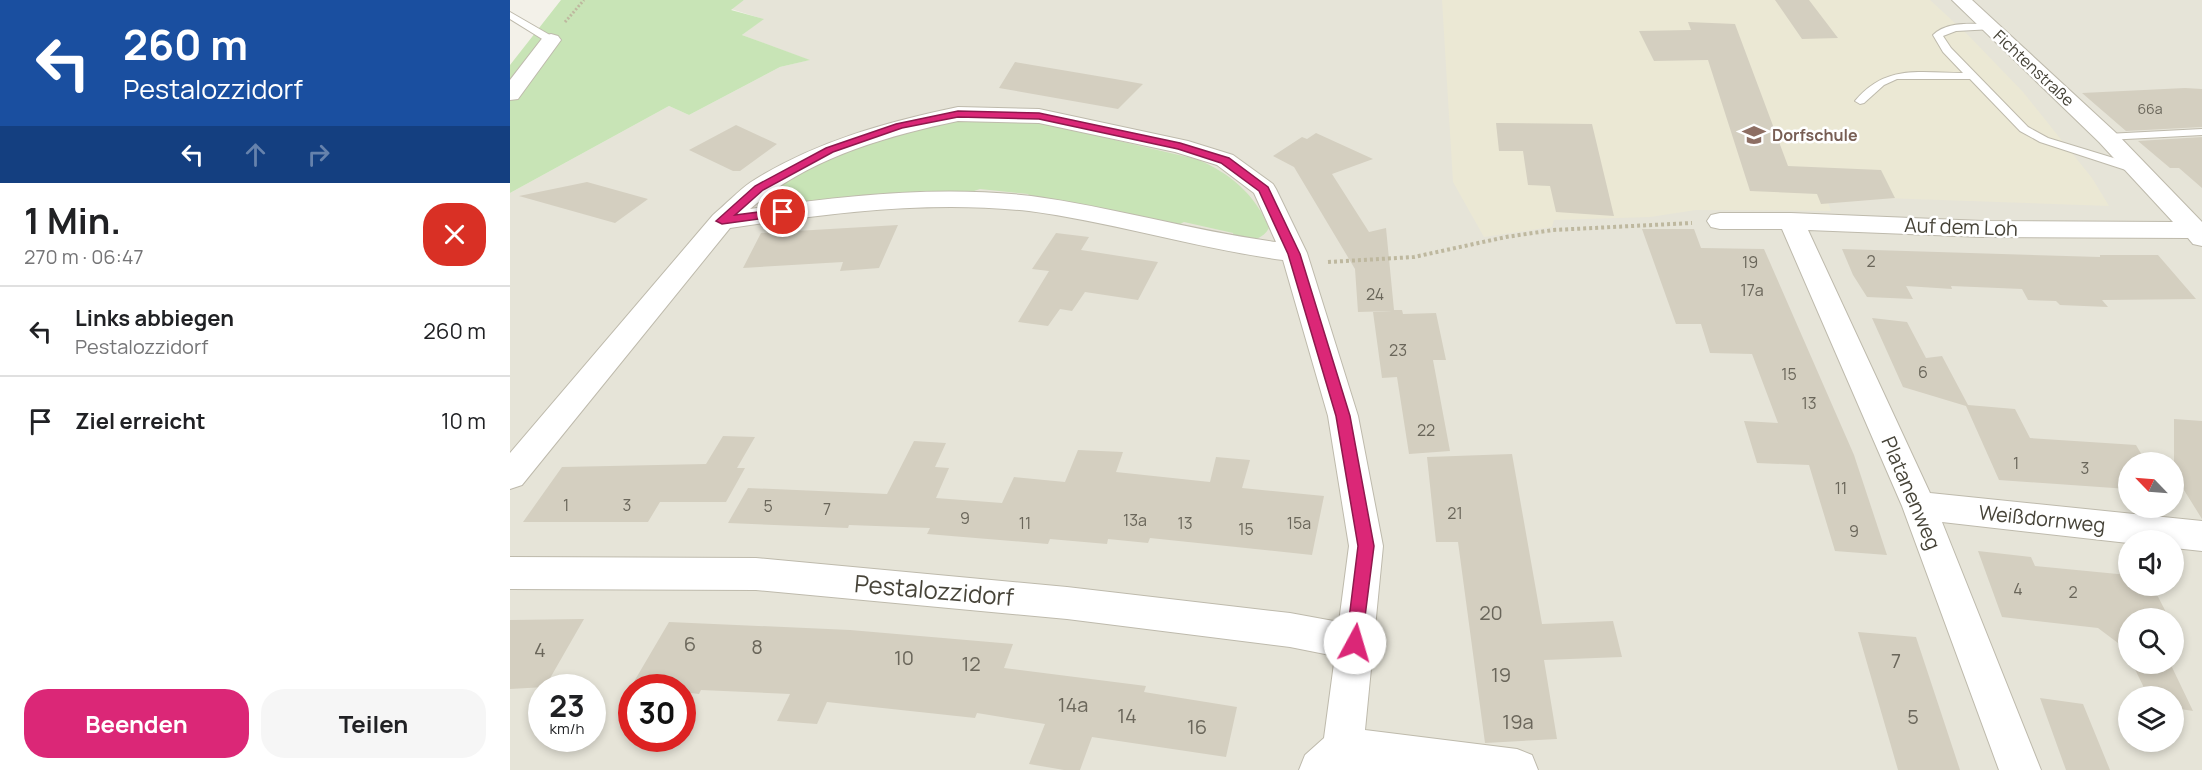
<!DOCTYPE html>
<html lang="de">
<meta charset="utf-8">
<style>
body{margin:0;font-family:Manrope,sans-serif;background:#f6f6f6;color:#202124;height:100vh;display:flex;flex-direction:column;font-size:22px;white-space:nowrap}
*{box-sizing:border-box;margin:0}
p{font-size:20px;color:#757577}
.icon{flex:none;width:33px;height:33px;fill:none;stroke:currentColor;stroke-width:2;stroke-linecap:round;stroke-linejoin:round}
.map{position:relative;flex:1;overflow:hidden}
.panel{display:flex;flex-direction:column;background:#fff;width:510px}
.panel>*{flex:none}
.guide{background:#1a4fa0;color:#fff;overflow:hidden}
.needle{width:39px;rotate:295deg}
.buttons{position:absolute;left:1608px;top:452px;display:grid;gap:12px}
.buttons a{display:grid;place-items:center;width:66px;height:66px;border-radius:50%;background:#fff;box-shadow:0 3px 9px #0003;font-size:30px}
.speed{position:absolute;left:18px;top:674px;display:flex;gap:12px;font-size:30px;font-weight:700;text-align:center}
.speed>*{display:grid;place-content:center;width:78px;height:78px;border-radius:50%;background:#fff;box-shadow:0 3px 9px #0003;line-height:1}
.speed small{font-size:15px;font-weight:400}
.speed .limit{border:9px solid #d22;background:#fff;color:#111}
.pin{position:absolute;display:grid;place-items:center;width:51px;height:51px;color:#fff;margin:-26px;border:3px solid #fff;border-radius:50%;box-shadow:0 2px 6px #0007}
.me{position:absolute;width:66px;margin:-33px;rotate:6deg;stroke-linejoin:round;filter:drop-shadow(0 0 4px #0008)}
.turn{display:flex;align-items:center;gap:21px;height:126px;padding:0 24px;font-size:27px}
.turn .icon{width:78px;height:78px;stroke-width:2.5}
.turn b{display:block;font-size:42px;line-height:51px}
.lanes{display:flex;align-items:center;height:57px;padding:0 24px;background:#0003;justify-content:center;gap:30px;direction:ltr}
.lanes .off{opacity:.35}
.round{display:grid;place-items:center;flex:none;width:63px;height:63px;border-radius:24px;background:#f6f6f6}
.summary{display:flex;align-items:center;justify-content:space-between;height:102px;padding:0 24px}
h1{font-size:36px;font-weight:700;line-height:45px}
.primary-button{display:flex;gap:12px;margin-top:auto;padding:12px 24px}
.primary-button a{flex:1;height:69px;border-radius:24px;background:#db2777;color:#fff;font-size:24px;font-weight:700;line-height:69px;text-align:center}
.primary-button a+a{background:#f6f6f6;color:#202124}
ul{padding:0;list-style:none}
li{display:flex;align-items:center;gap:18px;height:90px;padding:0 24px;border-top:2px solid #e0e0e0}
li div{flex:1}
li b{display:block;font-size:22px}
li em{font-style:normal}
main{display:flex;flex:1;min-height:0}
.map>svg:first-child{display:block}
.residential{fill:#e6e4d8;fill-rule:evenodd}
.education{fill:#ebe8d4}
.green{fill:#c8e4b6}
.building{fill:#d4cfc0}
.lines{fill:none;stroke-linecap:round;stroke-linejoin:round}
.service-casing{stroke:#bebaac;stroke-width:2}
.minor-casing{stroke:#bebaac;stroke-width:2}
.path-far1{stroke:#beb89f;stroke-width:3;stroke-dasharray:2 2;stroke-linecap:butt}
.path{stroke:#beb89f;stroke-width:4;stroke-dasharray:3 3;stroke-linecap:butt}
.service{fill:#fff;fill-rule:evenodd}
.minor{fill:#fff;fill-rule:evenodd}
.route{fill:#db2777;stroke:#8e194d;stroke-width:1.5}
.labels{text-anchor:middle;stroke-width:5;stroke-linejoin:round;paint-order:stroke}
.far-number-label{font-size:14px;fill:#6a665a}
.far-street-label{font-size:16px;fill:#464338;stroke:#fff}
.far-education-label{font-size:16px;font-weight:bold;fill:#785e54;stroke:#fff;text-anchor:start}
.number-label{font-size:16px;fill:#6a665a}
.street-label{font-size:20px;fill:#464338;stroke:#fff}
.near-number-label{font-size:20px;fill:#6a665a}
.near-street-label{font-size:24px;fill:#464338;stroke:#fff}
</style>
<main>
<section class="panel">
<div class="guide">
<div class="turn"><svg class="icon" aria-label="left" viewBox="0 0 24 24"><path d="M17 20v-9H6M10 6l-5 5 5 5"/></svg><div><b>260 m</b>Pestalozzidorf</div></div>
<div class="lanes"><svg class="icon" aria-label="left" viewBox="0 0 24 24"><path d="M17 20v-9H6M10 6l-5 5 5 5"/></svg><svg class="icon off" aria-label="ahead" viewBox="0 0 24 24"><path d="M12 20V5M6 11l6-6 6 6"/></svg><svg class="icon off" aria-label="right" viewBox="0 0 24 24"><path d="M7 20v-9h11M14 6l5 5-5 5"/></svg></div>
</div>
<div class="summary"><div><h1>1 Min.</h1><p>270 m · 06:47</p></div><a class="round" style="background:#d93025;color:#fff"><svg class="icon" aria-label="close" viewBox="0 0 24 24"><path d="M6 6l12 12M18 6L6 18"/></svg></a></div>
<ul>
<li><svg class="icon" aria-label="left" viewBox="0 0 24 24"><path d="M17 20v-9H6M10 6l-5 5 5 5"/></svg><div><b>Links abbiegen</b><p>Pestalozzidorf</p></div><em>260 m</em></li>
<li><svg class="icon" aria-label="arrive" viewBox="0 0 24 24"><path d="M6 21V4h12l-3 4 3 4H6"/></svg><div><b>Ziel erreicht</b></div><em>10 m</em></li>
</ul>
<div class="primary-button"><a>Beenden</a><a>Teilen</a></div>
</section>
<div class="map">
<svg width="1692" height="770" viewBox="0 0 1692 770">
<rect width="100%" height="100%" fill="#f3f1e9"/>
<path class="residential" d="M234 0H1692V770H0V193L159 106 179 115 270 67 299 60 232 35 253 19 221 9ZM1618 462H1664V507H1618ZM1618 540H1664V585H1618ZM1618 618H1664V663H1618ZM32 687H82V738H32ZM122 687H172V738H122ZM1618 696H1664V741H1618Z"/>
<path class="education" d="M932 0H1420L1458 35 1513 92 1582 178 1599 206 1316 196 1321 211 1186 210 1140 217 1044 220 1042 227 974 237 943 182Z"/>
<path class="green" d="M51 0H234L221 10 254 19 232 35 300 60 270 67 179 115 159 106 0 193V65Z
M473 119 532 123 686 159C719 172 746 195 759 228 751 242 739 240 725 240L723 233 674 222 664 227 525 202 518 194 470 189 455 194 256 205 247 203 244 199 296 168 341 147 445 120Z"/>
<path class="building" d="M1265 0H1299L1328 38 1292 39Z
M1178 22 1225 24 1278 166 1371 170 1385 198 1311 204 1307 194 1240 191 1198 60 1144 61 1129 31 1181 30Z
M505 62 605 79 633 84 608 109 489 88Z
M1675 88 1692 89V127L1616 131 1572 93Z
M986 123 1082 124 1104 216 1046 212 1040 186 1018 185 1013 151H989Z
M226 125 267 144 230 171H223L179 150Z
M806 133 863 159 822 174 859 232 876 228 884 310H892L893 314 926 313 936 360H923L940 451 899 454 887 377 872 378 863 312 882 311 848 312 845 269 784 167 763 156 792 137 797 139Z
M1692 137V188L1669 168H1660L1628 141Z
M77 182 138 199 105 223 9 196Z
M388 225 369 268 330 271 333 262 233 268 251 233Z
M1132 229H1184L1191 248 1254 249 1344 455 1377 555 1325 551 1299 465 1247 463 1234 421 1268 423 1242 354 1200 353 1191 324H1166Z
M546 233 579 237 571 250 648 262 628 300 575 292 562 311 550 309 538 326 508 322 539 271 522 269Z
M1332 249 1590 257V255H1648L1686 299 1592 300 1598 307 1550 305 1546 301 1518 300 1512 289 1441 286 1442 289 1396 286 1403 299 1357 297 1343 275Z
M1362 318 1397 322 1416 358 1432 356 1458 405 1505 409 1520 438 1626 445 1636 462H1618V489L1489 480 1456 406 1393 387Z
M1664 419 1692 421V519L1664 474Z
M213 436 245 437 227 468H235L216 502H150L138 522H13L52 467 196 464Z
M404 441 436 443 425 467 439 468 426 498 492 503 504 477 555 482 568 450 613 452 606 472 700 482 706 457 740 460 732 488 814 496 802 555 640 538 638 543 598 539 597 544 540 539 538 544 417 534 420 528 339 525 338 528 218 523 238 488 377 494Z
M1002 454 1032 624 1103 621 1112 657 1034 660 1047 739 975 743 948 542H926L917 457Z
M1468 551 1521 557 1525 566 1618 575V585H1642L1659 618H1618V655L1616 649 1588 628 1492 617Z
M74 619 35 687 0 689V620Z
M159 622 340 630 503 644 494 668 636 686 634 692 727 707 716 757 582 737 570 770H554L519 764 535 724 467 713 465 718 317 702 307 724 267 721 280 694 191 690 189 694 172 692V687L122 685Z
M1348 632 1406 637 1450 770H1388Z
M1622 663H1660L1683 711 1664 708V696H1638Z
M1530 698 1573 704 1600 770H1556Z"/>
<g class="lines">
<g class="service-casing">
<path id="service" d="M0 12 45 38 46 40 37 42 0 19Z
M1480 24 1485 27 1483 29 1446 31 1433 36 1441 48 1518 127 1538 138 1633 167V173H1625L1530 142 1510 131 1460 79H1387L1374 85 1354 103 1350 104 1345 101C1376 64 1409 73 1453 73L1433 52 1423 35C1437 21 1461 24 1480 24Z
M1692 129V135L1597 140 1591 137 1597 134Z"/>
</g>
<g class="minor-casing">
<path id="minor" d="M1442 0H1462L1605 132 1692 222V246L1683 244 1678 238 1473 237 1298 230 1420 493 1692 521V551L1664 548V540H1618V543L1432 522 1531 770H1489L1392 506 1272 229H1210L1201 227 1197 221 1201 215 1210 213H1281L1473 221 1663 222 1589 142Z
M41 34 48 36 51 40 8 99 0 100V80L34 36Z
M448 107 529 109 678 141 723 155 763 184 766 189 797 253 848 416 873 546 855 730 1007 749 1022 755 1028 770H789L795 755 814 738 825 656 780 647 557 619 246 590 0 589V557L246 558 557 587 780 613 829 622 839 546 818 416 773 260C687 249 604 222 519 211 419 200 319 213 220 228L12 485 0 489V453L203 215C215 205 228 191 241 182 304 142 376 122 448 107ZM448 121 529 123 665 152 707 165 744 193 766 242C683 231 603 207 521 196 427 185 333 196 240 209 296 159 376 136 448 121Z"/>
</g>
<path class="path-far1" d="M55 22 74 0"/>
<path class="path" d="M818 262 904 257 996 237 1043 230 1182 223"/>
<use href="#service" class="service"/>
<use href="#minor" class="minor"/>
</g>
<path class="route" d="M448 111 529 113 670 143 719 158 758 187 790 254 840 416 864 546 851 648 845 651 839 648 836 643 848 546 826 416 778 254 749 191 711 163 668 149 529 119 448 117 392 128 323 152 253 190 225 215 273 209 277 210V215L212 224 206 221 245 186 316 148 386 124Z"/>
<defs>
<g id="school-bare" transform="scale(1.8)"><path d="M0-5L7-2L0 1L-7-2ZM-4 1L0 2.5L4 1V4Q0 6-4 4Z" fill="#8d6e63" stroke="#fff" stroke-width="2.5" paint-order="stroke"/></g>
</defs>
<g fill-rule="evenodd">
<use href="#school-bare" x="1244" y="135"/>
</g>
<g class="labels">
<g class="far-number-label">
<text x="1640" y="114">66a</text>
</g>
<g class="far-street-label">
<text transform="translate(1524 68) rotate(43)" y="6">Fichtenstraße</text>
</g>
<g class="far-education-label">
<text x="1262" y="141">Dorfschule</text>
</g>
<g class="number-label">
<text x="1361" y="267">2</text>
<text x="1240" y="268">19</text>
<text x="1242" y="296">17a</text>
<text x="865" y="300">24</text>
<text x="888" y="356">23</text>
<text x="1413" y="378">6</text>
<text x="1279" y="380">15</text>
<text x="1299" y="409">13</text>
<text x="916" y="436">22</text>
<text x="1506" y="469">1</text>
<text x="1575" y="474">3</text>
<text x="1331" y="494">11</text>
<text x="56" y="511">1</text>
<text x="117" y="511">3</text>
<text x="258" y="512">5</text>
<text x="317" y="515">7</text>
<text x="945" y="519">21</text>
<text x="455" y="524">9</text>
<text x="625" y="526">13a</text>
<text x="515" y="529">11</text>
<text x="675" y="529">13</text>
<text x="789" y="529">15a</text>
<text x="736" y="535">15</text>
<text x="1344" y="537">9</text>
<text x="1508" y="595">4</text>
<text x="1563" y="598">2</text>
</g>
<g class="street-label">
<text transform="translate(1451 227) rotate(2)" y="7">Auf dem Loh</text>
<text transform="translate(1401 493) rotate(67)" y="7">Platanenweg</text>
<text transform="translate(1532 519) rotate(6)" y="7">Weißdornweg</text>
</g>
<g class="near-number-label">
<text x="981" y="620">20</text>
<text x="180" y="651">6</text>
<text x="247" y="654">8</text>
<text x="30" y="657">4</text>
<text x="394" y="665">10</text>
<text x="1386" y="668">7</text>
<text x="461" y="671">12</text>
<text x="991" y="682">19</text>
<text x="563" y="712">14a</text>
<text x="617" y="723">14</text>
<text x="1403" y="724">5</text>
<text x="1008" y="729">19a</text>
<text x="687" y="734">16</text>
</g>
<g class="near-street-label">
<text transform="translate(424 591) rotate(5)" y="8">Pestalozzidorf</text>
</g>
</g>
</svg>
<div class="buttons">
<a><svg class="needle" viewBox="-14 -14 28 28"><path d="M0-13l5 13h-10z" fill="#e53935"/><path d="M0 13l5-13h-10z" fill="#757577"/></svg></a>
<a><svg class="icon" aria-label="sound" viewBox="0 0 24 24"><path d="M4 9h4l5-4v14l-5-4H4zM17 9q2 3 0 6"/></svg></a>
<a><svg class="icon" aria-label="search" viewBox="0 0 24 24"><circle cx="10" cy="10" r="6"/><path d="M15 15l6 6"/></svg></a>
<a><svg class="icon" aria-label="layers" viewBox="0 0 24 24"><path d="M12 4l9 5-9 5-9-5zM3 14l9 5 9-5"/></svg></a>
</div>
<div class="speed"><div>23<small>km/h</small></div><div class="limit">30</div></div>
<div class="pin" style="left:273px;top:212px;background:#d93025"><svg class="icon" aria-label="arrive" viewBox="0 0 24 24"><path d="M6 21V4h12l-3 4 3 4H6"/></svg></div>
<svg class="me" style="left:845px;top:643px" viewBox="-20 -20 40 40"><circle r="19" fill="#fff"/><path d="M0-13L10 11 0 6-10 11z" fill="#db2777"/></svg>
</div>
</main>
